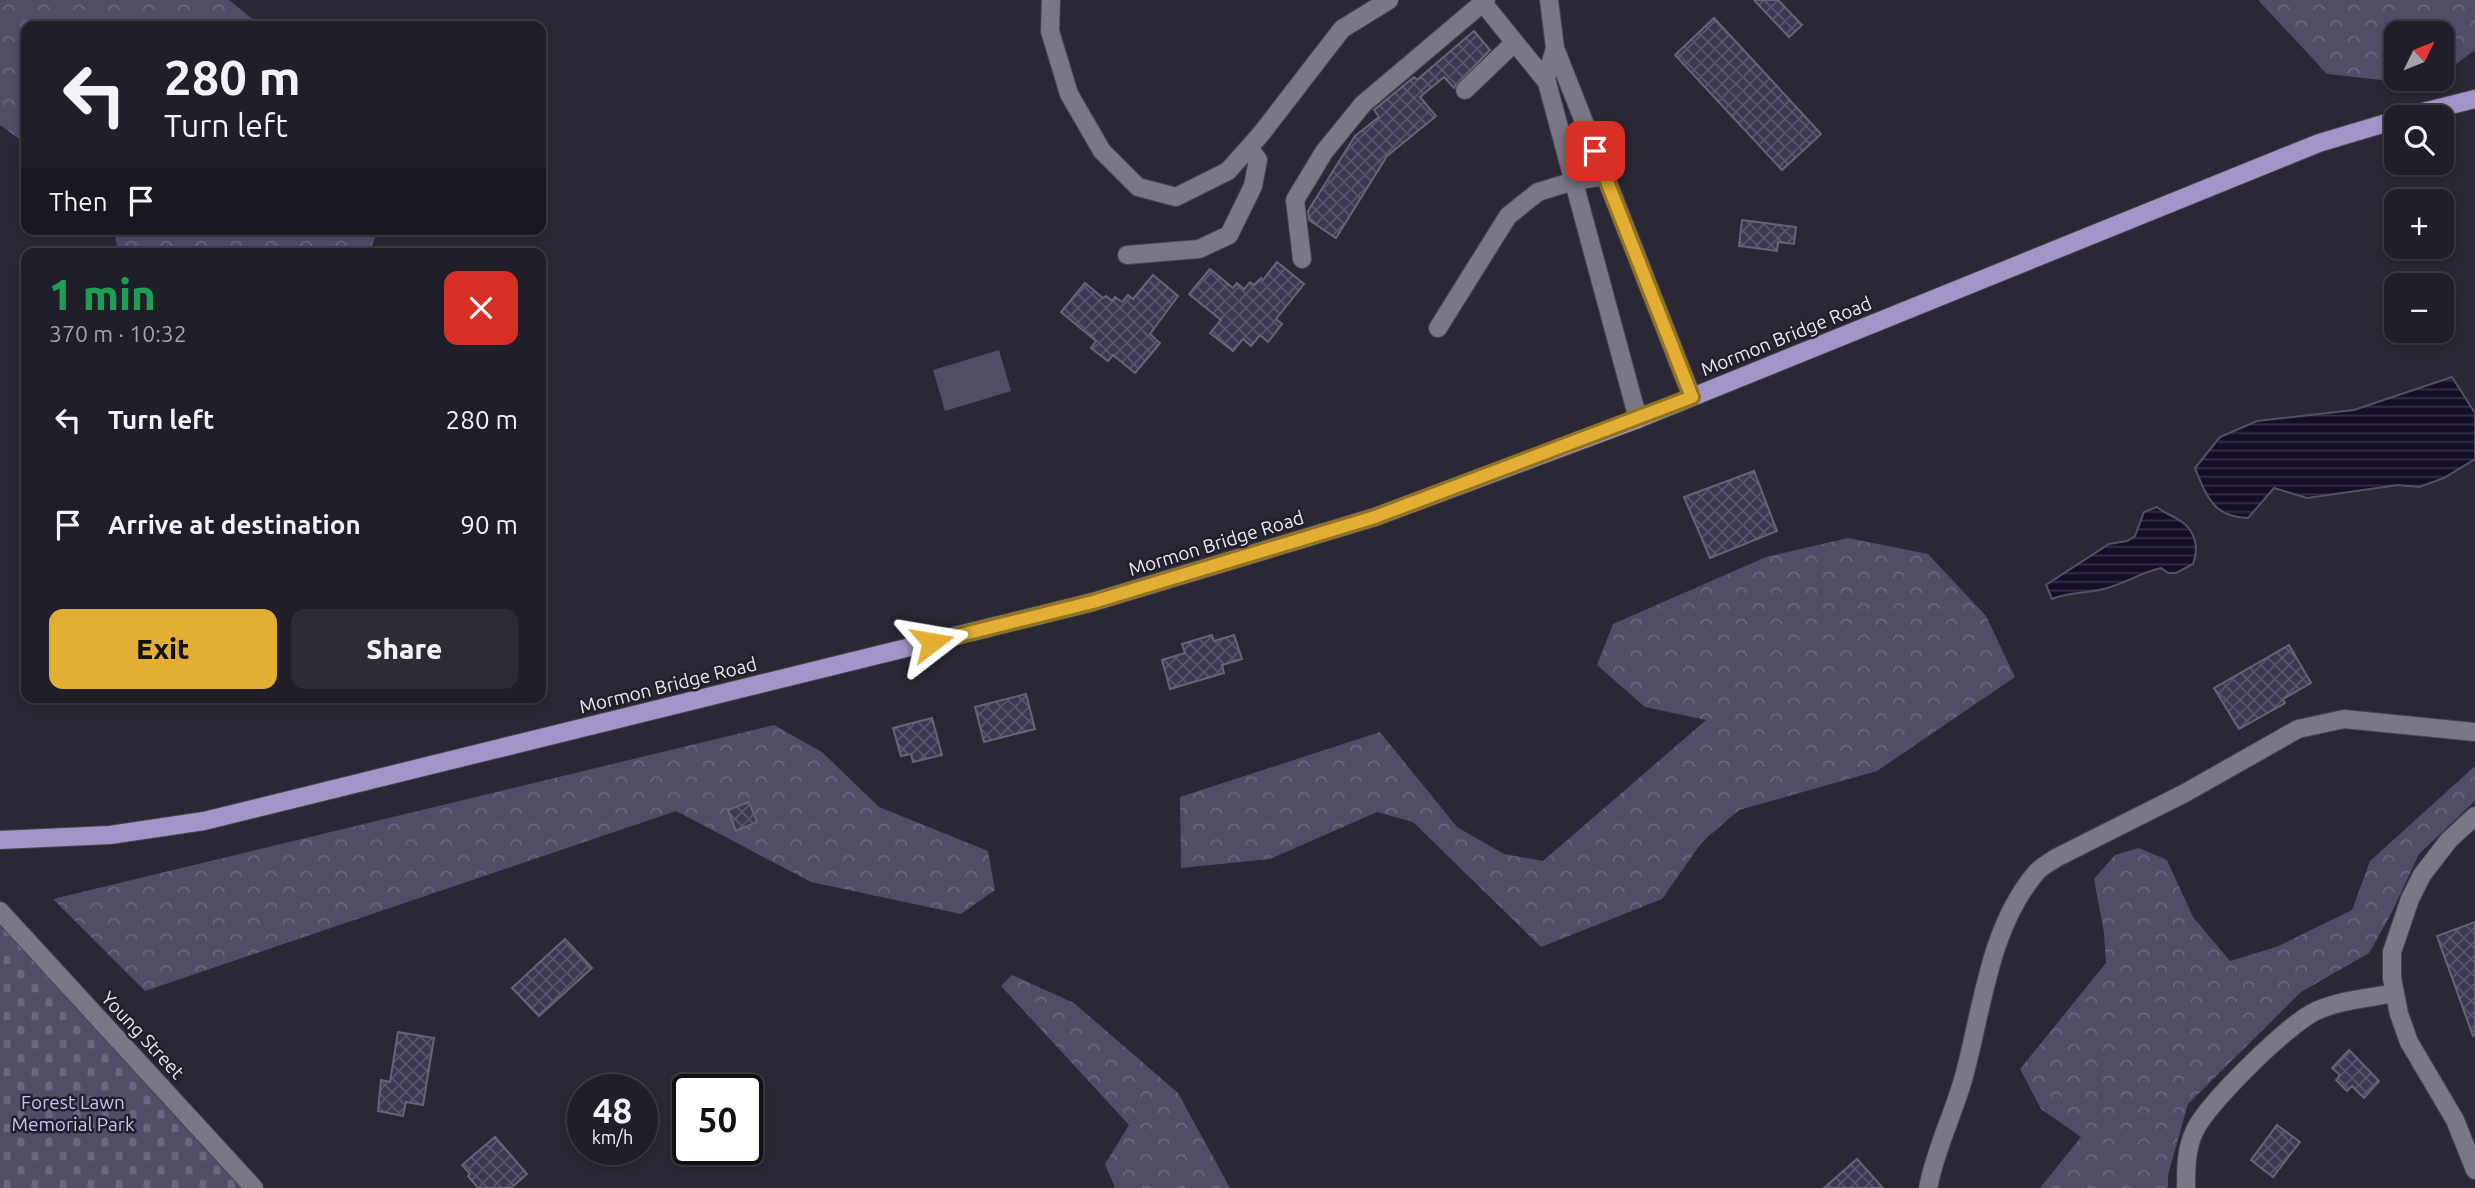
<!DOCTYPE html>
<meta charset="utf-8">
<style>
body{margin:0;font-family:Ubuntu,sans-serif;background:#2d2b34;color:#f1f3f6;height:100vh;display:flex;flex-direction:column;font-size:26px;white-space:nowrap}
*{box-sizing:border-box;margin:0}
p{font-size:23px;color:#a2a2a8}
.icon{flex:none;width:38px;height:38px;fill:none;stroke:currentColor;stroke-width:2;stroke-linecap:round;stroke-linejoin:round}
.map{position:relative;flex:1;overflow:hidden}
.side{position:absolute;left:21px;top:248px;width:525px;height:455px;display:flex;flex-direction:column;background:#201e28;border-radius:14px;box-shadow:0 4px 10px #0003,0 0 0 2px #3d3c45}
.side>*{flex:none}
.hud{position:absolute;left:21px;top:21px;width:525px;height:214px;border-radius:14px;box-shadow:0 4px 10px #0003,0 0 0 2px #3d3c45;background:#201e28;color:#f1f3f6;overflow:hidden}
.needle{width:46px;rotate:47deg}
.tools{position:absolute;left:2384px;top:21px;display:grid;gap:14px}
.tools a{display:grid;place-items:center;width:70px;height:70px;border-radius:14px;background:#201e28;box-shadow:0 4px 10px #0003,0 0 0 2px #3d3c45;font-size:35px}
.speed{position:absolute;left:567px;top:1074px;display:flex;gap:14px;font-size:35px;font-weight:700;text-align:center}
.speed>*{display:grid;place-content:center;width:91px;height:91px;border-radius:50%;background:#201e28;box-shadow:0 4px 10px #0003,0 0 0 2px #3d3c45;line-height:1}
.speed small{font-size:18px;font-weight:400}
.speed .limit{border:4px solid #111;border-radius:10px;background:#fff;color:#111}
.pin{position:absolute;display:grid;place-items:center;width:60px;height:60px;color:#fff;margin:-30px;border-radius:14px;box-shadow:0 4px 10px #0006}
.me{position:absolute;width:77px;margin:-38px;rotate:76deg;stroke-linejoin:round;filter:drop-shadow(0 0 5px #0008)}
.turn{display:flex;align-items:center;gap:24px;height:147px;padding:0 28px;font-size:32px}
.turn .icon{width:91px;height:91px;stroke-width:2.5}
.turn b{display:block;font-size:49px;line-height:60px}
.then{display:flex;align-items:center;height:66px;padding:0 28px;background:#0003;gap:14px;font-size:26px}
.round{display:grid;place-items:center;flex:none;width:74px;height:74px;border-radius:14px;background:#2d2b34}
.head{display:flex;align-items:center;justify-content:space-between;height:119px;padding:0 28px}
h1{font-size:42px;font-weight:800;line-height:52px;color:#1e9e55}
.primary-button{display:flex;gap:14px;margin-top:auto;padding:14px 28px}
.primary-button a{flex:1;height:80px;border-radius:14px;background:#e2af34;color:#111;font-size:28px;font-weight:800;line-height:80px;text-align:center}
.primary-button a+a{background:#2d2b34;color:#f1f3f6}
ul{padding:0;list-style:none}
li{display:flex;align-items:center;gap:21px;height:105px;padding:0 28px}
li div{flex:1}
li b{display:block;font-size:26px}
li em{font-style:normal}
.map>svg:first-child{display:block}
.grass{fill:#524c69}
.forest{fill:url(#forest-crowns)}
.cemetery{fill:url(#cemetery-stones)}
.water{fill:url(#water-rules);stroke:#555064;stroke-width:2}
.building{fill:url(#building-cross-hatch);stroke:#676573;stroke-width:2}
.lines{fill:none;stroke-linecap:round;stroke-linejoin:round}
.minor-casing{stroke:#48454f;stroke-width:20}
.major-casing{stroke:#48454f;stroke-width:20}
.minor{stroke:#7a7786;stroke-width:18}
.major{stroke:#a296c8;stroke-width:18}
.route-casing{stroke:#937222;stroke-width:18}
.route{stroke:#e2af34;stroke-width:12}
.labels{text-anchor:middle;stroke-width:5;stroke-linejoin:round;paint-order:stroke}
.street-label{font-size:19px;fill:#ebe9f2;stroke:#221f2b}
.park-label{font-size:19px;fill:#cdc1fa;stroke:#221f2b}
</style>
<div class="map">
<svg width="2475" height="1188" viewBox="0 0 2475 1188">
<defs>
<pattern id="forest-crowns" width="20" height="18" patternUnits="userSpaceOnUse" patternTransform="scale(1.75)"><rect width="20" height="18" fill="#524c69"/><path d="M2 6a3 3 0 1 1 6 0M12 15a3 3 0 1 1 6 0" fill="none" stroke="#6b667f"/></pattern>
<pattern id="cemetery-stones" width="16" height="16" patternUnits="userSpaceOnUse" patternTransform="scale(1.75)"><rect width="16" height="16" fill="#524c69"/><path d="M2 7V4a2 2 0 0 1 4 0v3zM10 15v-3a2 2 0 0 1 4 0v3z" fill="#6b667f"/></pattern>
<pattern id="water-rules" width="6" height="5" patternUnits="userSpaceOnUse" patternTransform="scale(1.75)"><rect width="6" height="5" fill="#150e27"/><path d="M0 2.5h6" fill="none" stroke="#373147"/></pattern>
<pattern id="building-cross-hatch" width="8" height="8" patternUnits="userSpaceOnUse" patternTransform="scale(1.75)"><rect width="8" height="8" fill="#3e3754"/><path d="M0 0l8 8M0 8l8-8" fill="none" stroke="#5a546d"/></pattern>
</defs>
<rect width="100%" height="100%" fill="#2b2835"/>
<path class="grass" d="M999 350 1011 391 945 411 933 370Z"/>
<path class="forest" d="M0 0H229L261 26H26V144L0 125Z
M2258 0H2475V50L2441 75V33H2396V79H2436L2427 85 2327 74Z
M113 229H379L368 254H119Z
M1848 538 1928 554 1986 616 2015 677 1877 771 1739 810 1702 842 1662 899 1541 947 1413 822 1377 812 1270 859 1181 868 1180 797 1380 732 1457 827 1504 854 1543 861 1706 720 1645 707 1597 665 1613 624 1766 557Z
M774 725 822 752 879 807 988 851 995 890 961 914 811 882 676 811 145 991 53 899Z
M2475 766V801L2419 854 2391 914 2369 953 2301 992 2188 1104 2168 1175V1188H2040L2081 1137 2041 1109 2020 1069 2106 963 2104 933 2094 879 2115 855 2139 848 2167 860 2193 917 2230 961 2276 947 2352 910 2370 861Z
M1012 975 1074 1003 1178 1093 1230 1188H1115L1105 1164 1129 1125 1001 986Z"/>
<path class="cemetery" d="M0 925 243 1188H0Z"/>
<path class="water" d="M2452 377 2475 413V459L2444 478 2419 487 2398 485 2307 498 2274 488 2248 518C2213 517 2207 497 2195 468L2220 437 2257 421 2354 410Z
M2157 507C2165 514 2174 516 2182 522 2196 532 2199 549 2193 564L2176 573H2168L2161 568C2142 572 2126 583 2107 588 2088 594 2070 591 2052 599L2046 585 2109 544 2127 541 2135 536 2144 512Z"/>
<path class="building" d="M1754 0H1778L1802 25 1789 37Z
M1714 18 1821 134 1782 170 1675 55Z
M1474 31 1490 50 1454 88 1444 77 1420 97 1436 116 1387 156 1336 238 1309 220 1308 211 1355 136 1379 117 1374 110 1414 77 1417 80Z
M1742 220 1796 227 1794 244 1778 242 1777 251 1739 246Z
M1277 262 1304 284 1276 319 1282 324 1268 342 1260 335 1251 346 1243 339 1233 351 1210 333 1221 320 1189 294 1210 269 1233 288 1237 283 1244 289 1250 282 1254 285 1261 278 1263 280Z
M1153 275 1178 296 1150 334 1160 343 1135 373 1113 355 1108 361 1091 348 1096 341 1061 312 1085 283 1103 298 1106 296 1112 301 1115 297 1122 302 1128 295 1133 299Z
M1754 471 1777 531 1710 558 1684 497Z
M1212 635 1214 641 1234 635 1242 659 1222 665 1224 673 1170 689 1162 660 1185 653 1182 644Z
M2289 645 2311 683 2283 699 2285 703 2239 729 2214 688Z
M1026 694 1035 729 984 742 975 707Z
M932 718 942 755 913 762 911 754 901 756 893 728Z
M749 802 757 822 736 831 728 810Z
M2475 922V1035L2473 1036 2437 936Z
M565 939 592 968 539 1016 512 988Z
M398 1032 434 1038 423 1105 406 1102 403 1116 378 1111 381 1080 390 1082Z
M2349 1050 2379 1081 2364 1098 2352 1086 2347 1091 2336 1080 2340 1075 2332 1068Z
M2277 1125 2300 1142 2273 1177 2251 1160Z
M495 1137 527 1174 511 1188H478L468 1176 470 1174 462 1165Z
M1857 1159 1883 1188H1824Z"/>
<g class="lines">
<g class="minor-casing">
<path id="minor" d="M1051 0 1050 31 1069 94 1102 151 1138 187 1176 197 1228 171 1261 134 1342 29 1389 0
M1549 0 1555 48 1692 397
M1483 3 1547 82
M1555 48 1546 79 1638 419
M1465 90 1515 42
M1127 255 1199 249 1229 235 1253 186 1258 160 1249 148
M1302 259 1295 200 1324 152 1363 104 1486 0
M1438 328 1508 216 1538 192 1574 181 1605 176
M2475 816 2449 840 2422 875 2410 899 2392 952V978L2399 1014 2409 1042 2455 1120 2475 1170
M0 911 254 1188
M1928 1188C1935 1151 1952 1117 1963 1080 1982 1013 1988 930 2035 874 2040 867 2049 863 2056 858L2185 793 2298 729 2344 719 2475 732
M2186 1188C2186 1169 2186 1148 2195 1130 2208 1103 2288 1024 2316 1011 2340 1000 2369 998 2395 993"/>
</g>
<g class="major-casing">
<path id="major" d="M2403 117 2475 99
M0 840 110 835 204 821 1093 602 1375 517 1638 419 2319 143 2396 120"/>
</g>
<use href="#minor" class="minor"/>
<use href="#major" class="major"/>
</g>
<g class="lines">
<g class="route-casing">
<path id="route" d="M932 642 1093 602 1375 517 1692 397 1595 151"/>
</g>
<use href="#route" class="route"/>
</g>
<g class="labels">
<g class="street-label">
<text transform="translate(1786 336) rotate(-22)" y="7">Mormon Bridge Road</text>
<text transform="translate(1216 543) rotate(-17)" y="7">Mormon Bridge Road</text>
<text transform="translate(668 685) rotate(-14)" y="7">Mormon Bridge Road</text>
<text transform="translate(143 1035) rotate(47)" y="7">Young Street</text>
</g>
<g class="park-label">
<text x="73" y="1109">Forest Lawn<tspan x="73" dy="22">Memorial Park</tspan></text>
</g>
</g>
</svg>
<div class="tools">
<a><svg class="needle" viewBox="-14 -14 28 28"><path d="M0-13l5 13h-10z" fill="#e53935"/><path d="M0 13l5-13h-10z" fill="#a2a2a8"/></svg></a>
<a><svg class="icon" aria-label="search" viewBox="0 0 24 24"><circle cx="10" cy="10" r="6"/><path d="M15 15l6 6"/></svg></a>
<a>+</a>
<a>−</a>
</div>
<div class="speed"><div>48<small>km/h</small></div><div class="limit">50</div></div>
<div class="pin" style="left:1595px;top:151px;background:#d93025"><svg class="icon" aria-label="arrive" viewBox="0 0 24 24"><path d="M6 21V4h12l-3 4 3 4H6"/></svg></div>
<svg class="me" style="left:932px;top:642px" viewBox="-20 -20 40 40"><path d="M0-17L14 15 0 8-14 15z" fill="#e2af34" stroke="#fff" stroke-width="4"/></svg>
<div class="hud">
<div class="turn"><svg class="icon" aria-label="left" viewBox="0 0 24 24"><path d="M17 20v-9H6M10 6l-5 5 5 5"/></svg><div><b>280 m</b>Turn left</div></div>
<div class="then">Then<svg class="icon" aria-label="arrive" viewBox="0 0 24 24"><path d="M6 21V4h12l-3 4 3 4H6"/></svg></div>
</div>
<section class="side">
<div class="head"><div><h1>1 min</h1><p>370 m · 10:32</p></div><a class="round" style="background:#d93025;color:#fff"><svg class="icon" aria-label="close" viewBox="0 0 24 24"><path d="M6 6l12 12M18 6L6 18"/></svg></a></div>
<ul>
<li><svg class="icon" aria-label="left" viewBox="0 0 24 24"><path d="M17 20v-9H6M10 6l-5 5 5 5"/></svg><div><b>Turn left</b></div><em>280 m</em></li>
<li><svg class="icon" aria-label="arrive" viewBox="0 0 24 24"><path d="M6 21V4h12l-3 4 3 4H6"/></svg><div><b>Arrive at destination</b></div><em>90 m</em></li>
</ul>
<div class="primary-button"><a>Exit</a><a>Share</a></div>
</section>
</div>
